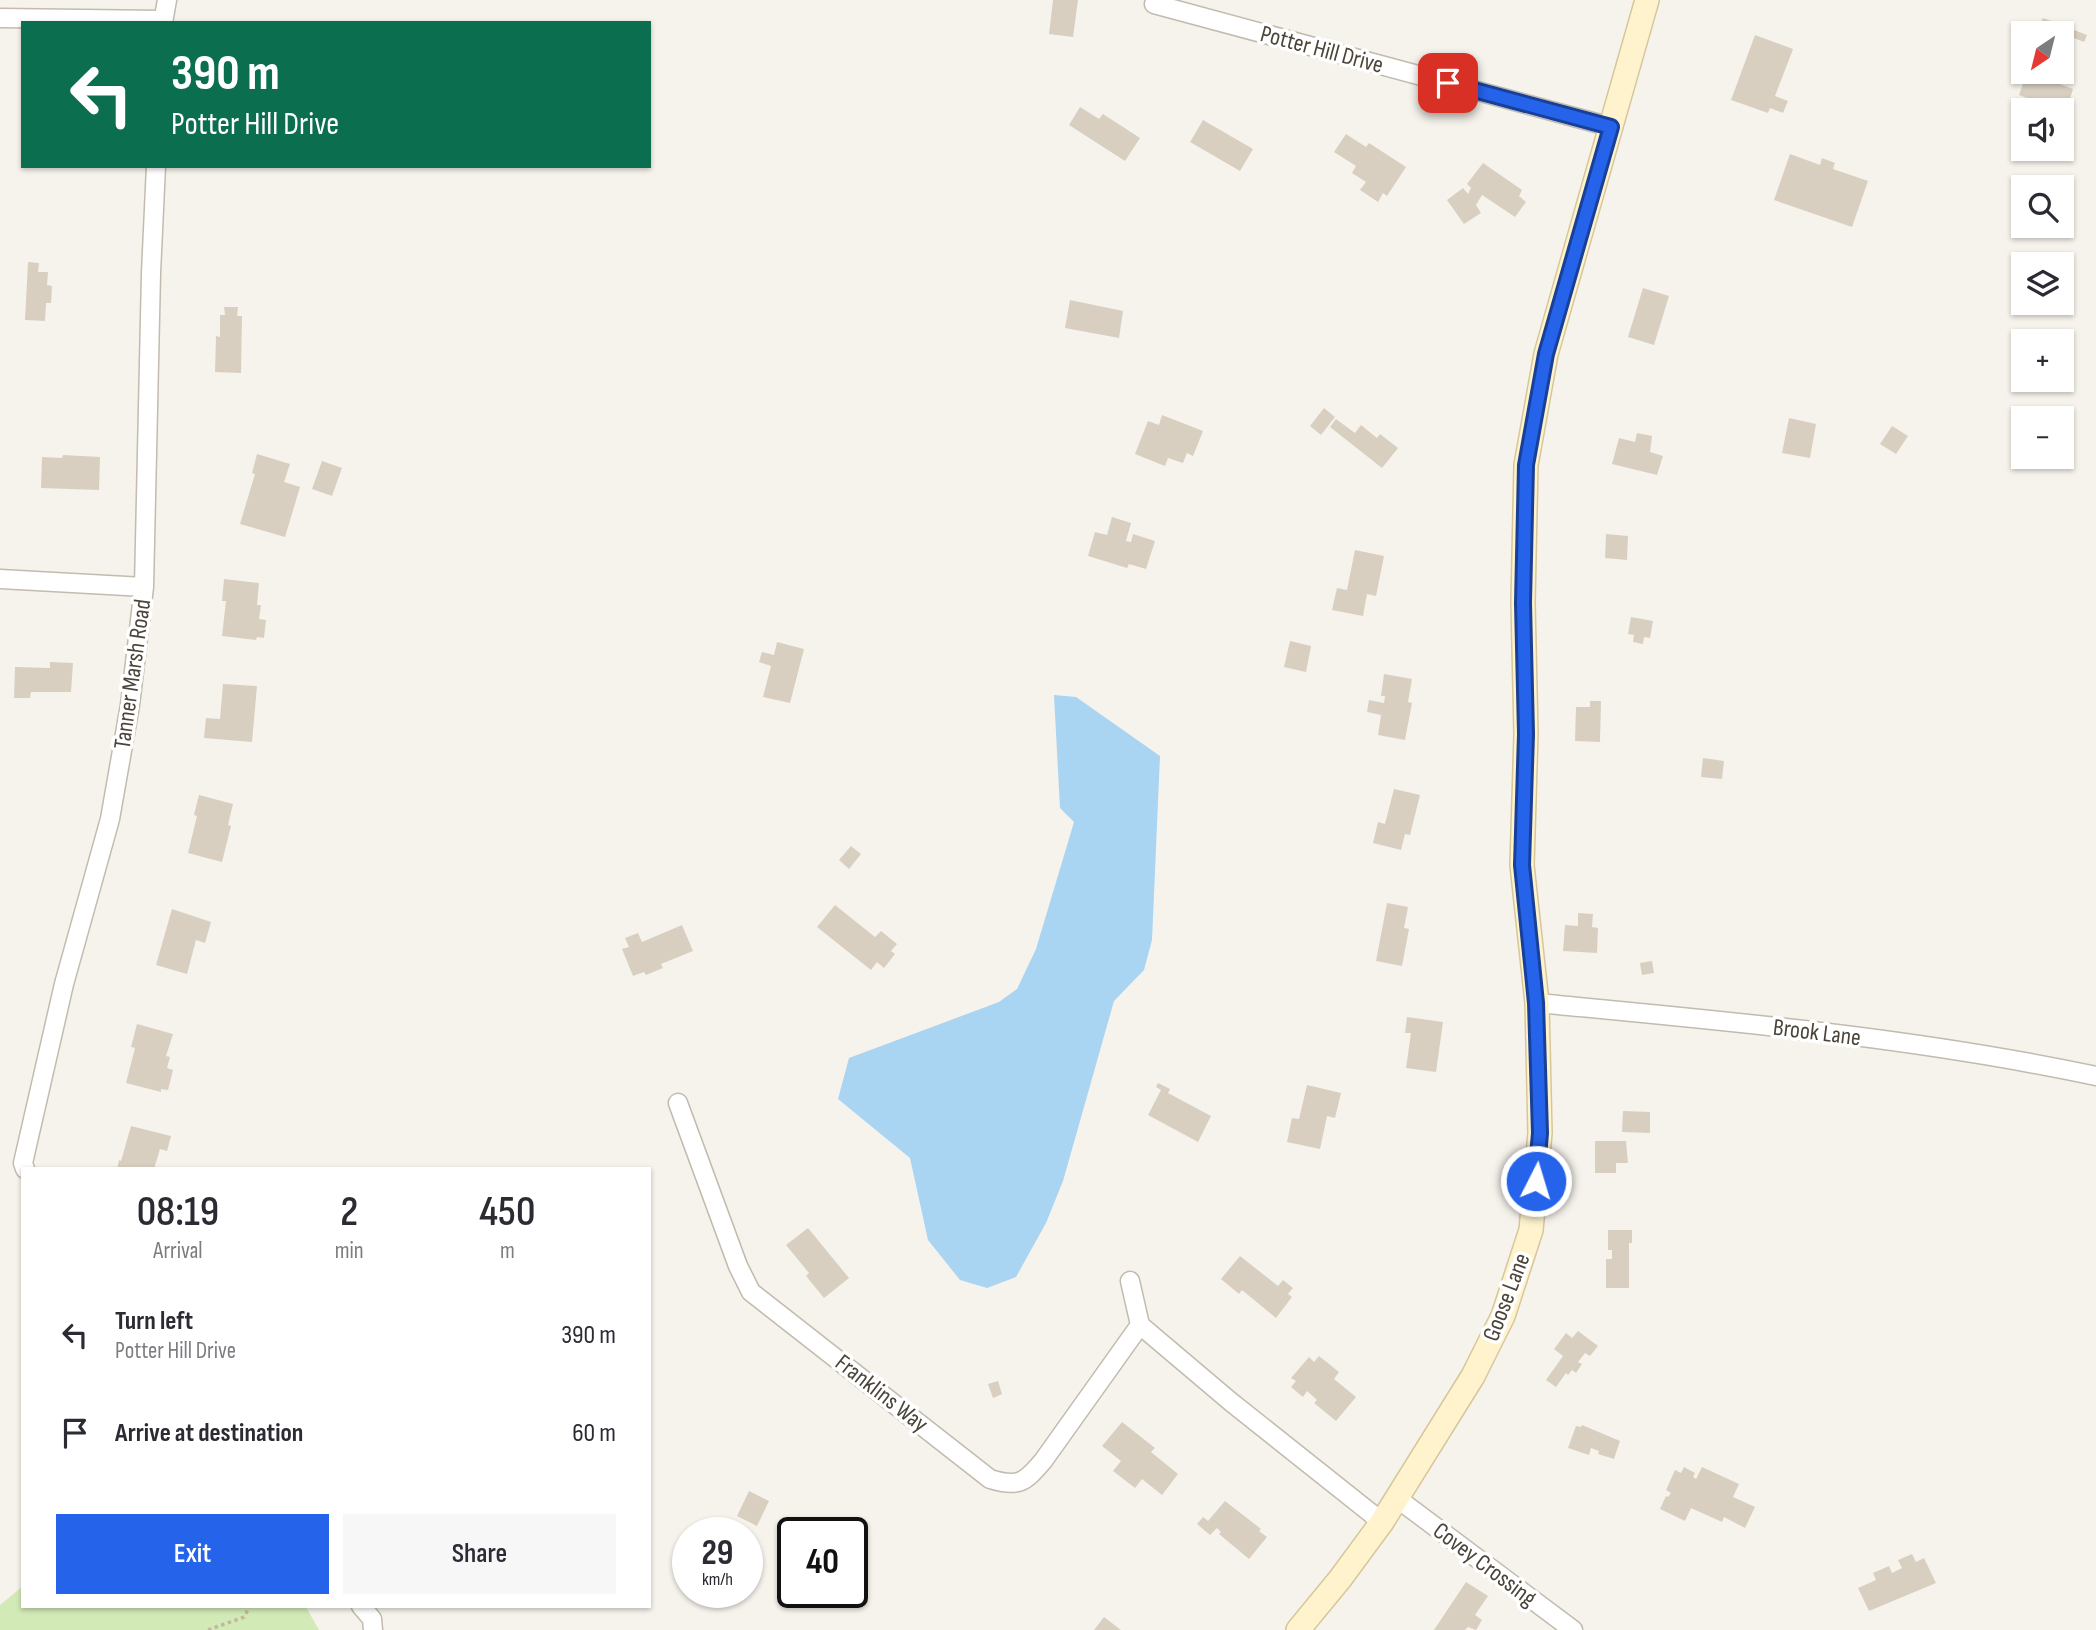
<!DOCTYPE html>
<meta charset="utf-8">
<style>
body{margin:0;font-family:"Sofia Sans Condensed",sans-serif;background:#f7f7f7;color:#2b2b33;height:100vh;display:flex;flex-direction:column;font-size:26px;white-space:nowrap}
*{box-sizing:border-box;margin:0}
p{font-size:23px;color:#7c7c81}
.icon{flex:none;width:38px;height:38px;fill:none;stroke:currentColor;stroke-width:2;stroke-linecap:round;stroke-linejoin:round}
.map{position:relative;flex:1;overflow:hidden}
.drawer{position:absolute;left:21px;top:1167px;width:630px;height:441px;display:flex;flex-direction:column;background:#fff;border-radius:0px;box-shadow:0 2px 5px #0004}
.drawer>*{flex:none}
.banner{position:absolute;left:21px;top:21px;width:630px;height:147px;border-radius:0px;box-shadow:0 2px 5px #0004;background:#0b6e4f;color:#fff;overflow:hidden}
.needle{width:46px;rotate:215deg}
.controls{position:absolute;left:2011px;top:21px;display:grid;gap:14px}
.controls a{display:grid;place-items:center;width:63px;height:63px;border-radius:0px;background:#fff;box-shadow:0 2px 5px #0004;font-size:35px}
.speed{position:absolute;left:672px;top:1517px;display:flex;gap:14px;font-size:35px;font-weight:700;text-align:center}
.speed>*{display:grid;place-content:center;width:91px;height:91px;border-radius:50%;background:#fff;box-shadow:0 2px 5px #0004;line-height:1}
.speed small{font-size:18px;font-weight:400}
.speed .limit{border:4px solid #111;border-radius:10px;background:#fff;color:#111}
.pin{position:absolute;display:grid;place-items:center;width:60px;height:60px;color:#fff;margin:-30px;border-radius:14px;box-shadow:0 4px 10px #0006}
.me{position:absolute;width:77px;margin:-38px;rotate:5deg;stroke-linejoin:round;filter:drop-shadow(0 0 5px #0008)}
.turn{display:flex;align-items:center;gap:24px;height:147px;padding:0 35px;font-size:32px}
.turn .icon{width:91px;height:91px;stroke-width:2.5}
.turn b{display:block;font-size:49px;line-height:60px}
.eta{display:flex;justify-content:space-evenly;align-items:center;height:119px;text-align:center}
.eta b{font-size:42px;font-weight:600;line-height:49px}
.action{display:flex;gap:14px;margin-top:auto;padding:14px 35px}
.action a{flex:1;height:80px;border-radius:0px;background:#2563eb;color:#fff;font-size:28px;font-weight:600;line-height:80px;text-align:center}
.action a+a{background:#f7f7f7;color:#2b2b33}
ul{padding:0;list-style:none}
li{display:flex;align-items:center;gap:21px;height:98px;padding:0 35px}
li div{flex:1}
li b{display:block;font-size:26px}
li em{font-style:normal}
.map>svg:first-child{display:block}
.green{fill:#d2eab5}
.water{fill:#a9d4f2}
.building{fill:#d8cfc1}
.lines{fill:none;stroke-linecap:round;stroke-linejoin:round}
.street-casing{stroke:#c2bbae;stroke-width:21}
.secondary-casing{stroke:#d6c79b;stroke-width:26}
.path{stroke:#c4b79f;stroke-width:3.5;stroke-dasharray:3.5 3.5;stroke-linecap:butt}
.street{stroke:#fff;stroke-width:18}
.secondary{stroke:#fff3cd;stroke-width:23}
.route-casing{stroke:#184099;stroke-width:18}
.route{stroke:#2563eb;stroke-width:12}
.labels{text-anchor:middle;stroke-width:7;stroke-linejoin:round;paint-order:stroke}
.street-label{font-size:24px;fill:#4b4439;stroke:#fff}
</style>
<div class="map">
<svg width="2096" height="1630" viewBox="0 0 2096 1630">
<rect width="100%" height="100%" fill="#f6f3ec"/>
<path class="green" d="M23 1586V1606L306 1607 319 1630H0V1605Z"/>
<path class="water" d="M1054 695 1076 697 1160 756 1152 940 1144 970 1114 1001 1063 1181 1046 1223 1016 1277 987 1288 960 1280 928 1240 910 1158 838 1099 849 1058 999 1002 1017 989 1036 949 1074 822 1060 808Z"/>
<path class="building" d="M1053 0H1078L1073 37 1049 34Z
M2043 18 2087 35 2084 42 2040 25Z
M1755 35 1793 49 1775 96 1788 101 1783 113 1770 108 1768 113 1731 100Z
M2027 72 2073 89 2066 112 2019 95Z
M1080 107 1099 119 1103 114 1140 138 1125 161 1069 125Z
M1203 120 1253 149 1240 171 1190 142Z
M1346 134 1366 147 1369 143 1406 167 1387 196 1383 193 1378 202 1360 190 1366 182 1352 173 1356 166 1334 152Z
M1790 154 1820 165 1822 158 1835 163 1833 169 1868 181 1852 227 1774 200Z
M1483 163 1522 190 1519 196 1526 202 1515 217 1482 195 1476 205 1481 213 1464 224 1447 200 1463 188 1468 194 1471 188 1467 184Z
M28 262 39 263 38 272H48L47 285 52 286 51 303H46L45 321 25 320Z
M1643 288 1669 296 1654 345 1628 337Z
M1070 300 1123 311 1119 338 1065 328Z
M224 307H238L237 316H242L241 373 215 372 216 336 220 337V315H225Z
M1324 408 1335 417 1321 435 1310 426Z
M1162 415 1203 431 1193 456 1187 453 1183 463 1168 458 1165 466 1135 454 1148 421 1159 425Z
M1789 418 1816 424 1810 458 1782 453Z
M1336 419 1355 433 1361 425 1377 438 1380 434 1398 448 1382 468 1330 427Z
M1892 426 1908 436 1896 454 1880 444Z
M1637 433 1652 436 1650 452 1663 456 1657 475 1612 464 1619 438 1635 442Z
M257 454 290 464 284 482 300 487 285 537 240 524 255 474 252 473Z
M63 455 100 457 99 490 41 488 42 457 62 458Z
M322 461 342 468 332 496 312 489Z
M1112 517 1131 523 1126 541 1131 542 1133 534 1155 541 1146 569 1129 564 1127 568 1088 556 1095 532 1107 535Z
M1606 534 1628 536 1627 560 1605 558Z
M1355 550 1384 556 1376 596 1367 594 1363 616 1332 610 1337 588 1347 590Z
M224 579 259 583 257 605H261L259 619 266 620 264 638 257 637 256 640 222 636 226 601H222Z
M1631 617 1653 621 1650 638 1644 637 1643 644 1633 642 1634 635 1628 634Z
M1290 641 1311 646 1306 672 1284 667Z
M777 642 804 649 790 703 763 697 771 666 759 662 762 652 774 655Z
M50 662 73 663 71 692H31L30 698H14L15 667 50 668Z
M1384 674 1412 679 1408 702 1412 703 1405 740 1378 735 1381 715 1367 712 1369 700 1384 703 1385 696H1381Z
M223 684 257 686 252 742 204 738 206 718 220 719Z
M1590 701H1601L1600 742 1575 741 1576 707H1590Z
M1703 758 1724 761 1722 779 1701 777Z
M1394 789 1420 795 1410 835 1405 834 1401 850 1373 843 1378 822 1385 824Z
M199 795 233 804 228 825 231 826 222 862 188 853 197 816 194 815Z
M851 846 861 854 849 869 839 860Z
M1387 903 1408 907 1404 928 1409 929 1402 966 1376 961Z
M835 905 875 937 881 931 897 944 891 951 895 954 884 968 877 962 871 970 817 927Z
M172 909 211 922 205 943 196 940 187 974 156 965Z
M1578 913 1593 914 1592 927 1598 928 1597 953 1563 951 1565 925 1578 926Z
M682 925 693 951 661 964 663 968 646 975 644 972 633 976 622 949 629 947 625 938 638 933 642 942Z
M1652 961 1654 973 1642 975 1640 963Z
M1407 1017 1443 1022 1436 1072 1406 1068 1411 1033H1405Z
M137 1024 173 1034 166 1056 170 1057 167 1068 173 1070 168 1090 161 1089V1092L126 1083 135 1048 131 1047Z
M1158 1083 1170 1089 1168 1093 1211 1116 1198 1142 1148 1115 1161 1090 1156 1087Z
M1307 1085 1341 1093 1335 1118 1327 1116 1320 1149 1287 1142 1292 1118 1299 1119Z
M1623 1111 1650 1112V1133L1622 1132Z
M131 1126 171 1136 167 1151 160 1149 154 1169H117L119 1160 121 1161Z
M1595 1141H1626L1628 1163H1616V1173H1595Z
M808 1228 849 1278 824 1298 806 1276 809 1273 786 1245Z
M1608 1230H1632V1243H1629V1288H1606V1259H1612V1250H1608Z
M1240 1256 1278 1286 1283 1280 1293 1288 1288 1294 1292 1297 1276 1318 1242 1290 1239 1294 1221 1279Z
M1578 1331 1598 1346 1590 1356 1585 1353 1578 1362 1582 1364 1576 1373 1572 1370 1568 1375 1566 1373 1556 1387 1546 1380 1563 1356 1554 1349 1566 1333 1572 1338Z
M1319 1356 1339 1372 1334 1379 1356 1397 1336 1421 1314 1403 1317 1400 1307 1391 1303 1397 1291 1387 1296 1381 1291 1378 1309 1357 1314 1362Z
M998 1381 1002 1394 993 1398 988 1384Z
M1122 1422 1155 1448 1151 1452 1178 1474 1162 1495 1142 1479 1135 1488 1113 1471 1121 1461 1102 1446Z
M1582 1425 1620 1441 1614 1459 1598 1454 1599 1451 1591 1448 1589 1455 1568 1448 1576 1426 1581 1427Z
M1684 1467 1695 1473 1693 1477 1696 1479 1702 1467 1739 1484 1733 1497 1755 1507 1745 1528 1724 1517 1722 1522 1691 1508 1685 1521 1660 1509 1666 1496 1668 1497 1671 1493 1666 1490 1675 1470 1681 1473Z
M749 1491 769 1501 757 1526 737 1516Z
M1225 1501 1261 1529 1259 1531 1267 1537 1249 1559 1219 1534 1221 1532 1217 1528 1210 1535 1197 1524 1203 1517 1208 1521Z
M1912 1554 1916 1562 1924 1558 1936 1583 1869 1611 1858 1588 1876 1580 1873 1573 1889 1566 1892 1573 1902 1568 1898 1560Z
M1466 1582 1488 1596 1475 1615 1482 1620 1476 1630 1468 1627 1465 1630H1434Z
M1104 1617 1121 1630H1094Z"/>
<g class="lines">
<g class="street-casing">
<path id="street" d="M1154 4 1611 127
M0 18 163 20
M163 23 167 0
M0 579 144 587
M1537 1003C1724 1021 1912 1037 2096 1076
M678 1103 738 1266 751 1292 990 1479C1019 1488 1025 1482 1043 1461L1140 1325 1231 1402 1382 1522
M25 1169 23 1163 64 984 110 819 130 705 144 587 151 273 156 166
M1130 1281 1140 1325
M1398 1499 1573 1630
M361 1606 372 1619 373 1630"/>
</g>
<g class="secondary-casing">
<path id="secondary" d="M1298 1630 1340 1579 1382 1522 1473 1376 1503 1316 1531 1230 1540 1133 1537 1003 1522 865 1526 734 1523 602 1526 465 1546 354 1647 0"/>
</g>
<path class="path" d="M208 1630 244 1617 250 1606"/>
<use href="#street" class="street"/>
<use href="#secondary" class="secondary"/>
</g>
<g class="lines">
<g class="route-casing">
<path id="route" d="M1448 83 1611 127 1546 354 1526 465 1523 603 1526 734 1522 865 1536 1003 1540 1133 1536 1181"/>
</g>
<use href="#route" class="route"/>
</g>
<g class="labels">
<g class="street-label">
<text transform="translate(1322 49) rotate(15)" y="8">Potter Hill Drive</text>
<text transform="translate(132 674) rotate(-82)" y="8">Tanner Marsh Road</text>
<text transform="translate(1817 1032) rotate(7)" y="8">Brook Lane</text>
<text transform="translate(1506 1297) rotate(-69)" y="8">Goose Lane</text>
<text transform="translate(882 1393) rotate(38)" y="8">Franklins Way</text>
<text transform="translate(1485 1564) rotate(37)" y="8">Covey Crossing</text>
</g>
</g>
</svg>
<div class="controls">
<a><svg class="needle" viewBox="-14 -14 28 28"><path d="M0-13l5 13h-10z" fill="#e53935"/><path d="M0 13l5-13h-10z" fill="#7c7c81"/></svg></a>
<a><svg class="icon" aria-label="sound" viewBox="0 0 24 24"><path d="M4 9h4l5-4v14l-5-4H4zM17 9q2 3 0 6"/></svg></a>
<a><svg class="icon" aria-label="search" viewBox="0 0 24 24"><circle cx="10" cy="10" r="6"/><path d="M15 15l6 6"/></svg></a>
<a><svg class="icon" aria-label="layers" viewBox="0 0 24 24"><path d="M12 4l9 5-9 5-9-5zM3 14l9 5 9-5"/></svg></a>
<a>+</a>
<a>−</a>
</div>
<div class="speed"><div>29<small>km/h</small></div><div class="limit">40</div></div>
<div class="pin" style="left:1448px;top:83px;background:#d93025"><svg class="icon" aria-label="arrive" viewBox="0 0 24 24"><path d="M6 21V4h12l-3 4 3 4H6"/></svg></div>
<svg class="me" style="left:1536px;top:1181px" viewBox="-20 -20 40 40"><circle r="17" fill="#2563eb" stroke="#fff" stroke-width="3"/><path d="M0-11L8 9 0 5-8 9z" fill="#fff"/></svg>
<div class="banner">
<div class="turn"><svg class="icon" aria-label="left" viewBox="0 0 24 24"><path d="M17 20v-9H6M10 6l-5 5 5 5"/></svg><div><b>390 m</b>Potter Hill Drive</div></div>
</div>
<section class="drawer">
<div class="eta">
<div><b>08:19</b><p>Arrival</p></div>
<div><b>2</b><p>min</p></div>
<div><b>450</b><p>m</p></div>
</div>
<ul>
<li><svg class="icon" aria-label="left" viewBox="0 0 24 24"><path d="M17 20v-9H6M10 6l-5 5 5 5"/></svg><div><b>Turn left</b><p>Potter Hill Drive</p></div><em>390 m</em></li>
<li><svg class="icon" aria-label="arrive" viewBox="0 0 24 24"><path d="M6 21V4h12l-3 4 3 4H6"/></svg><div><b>Arrive at destination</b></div><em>60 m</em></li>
</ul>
<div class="action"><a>Exit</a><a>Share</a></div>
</section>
</div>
